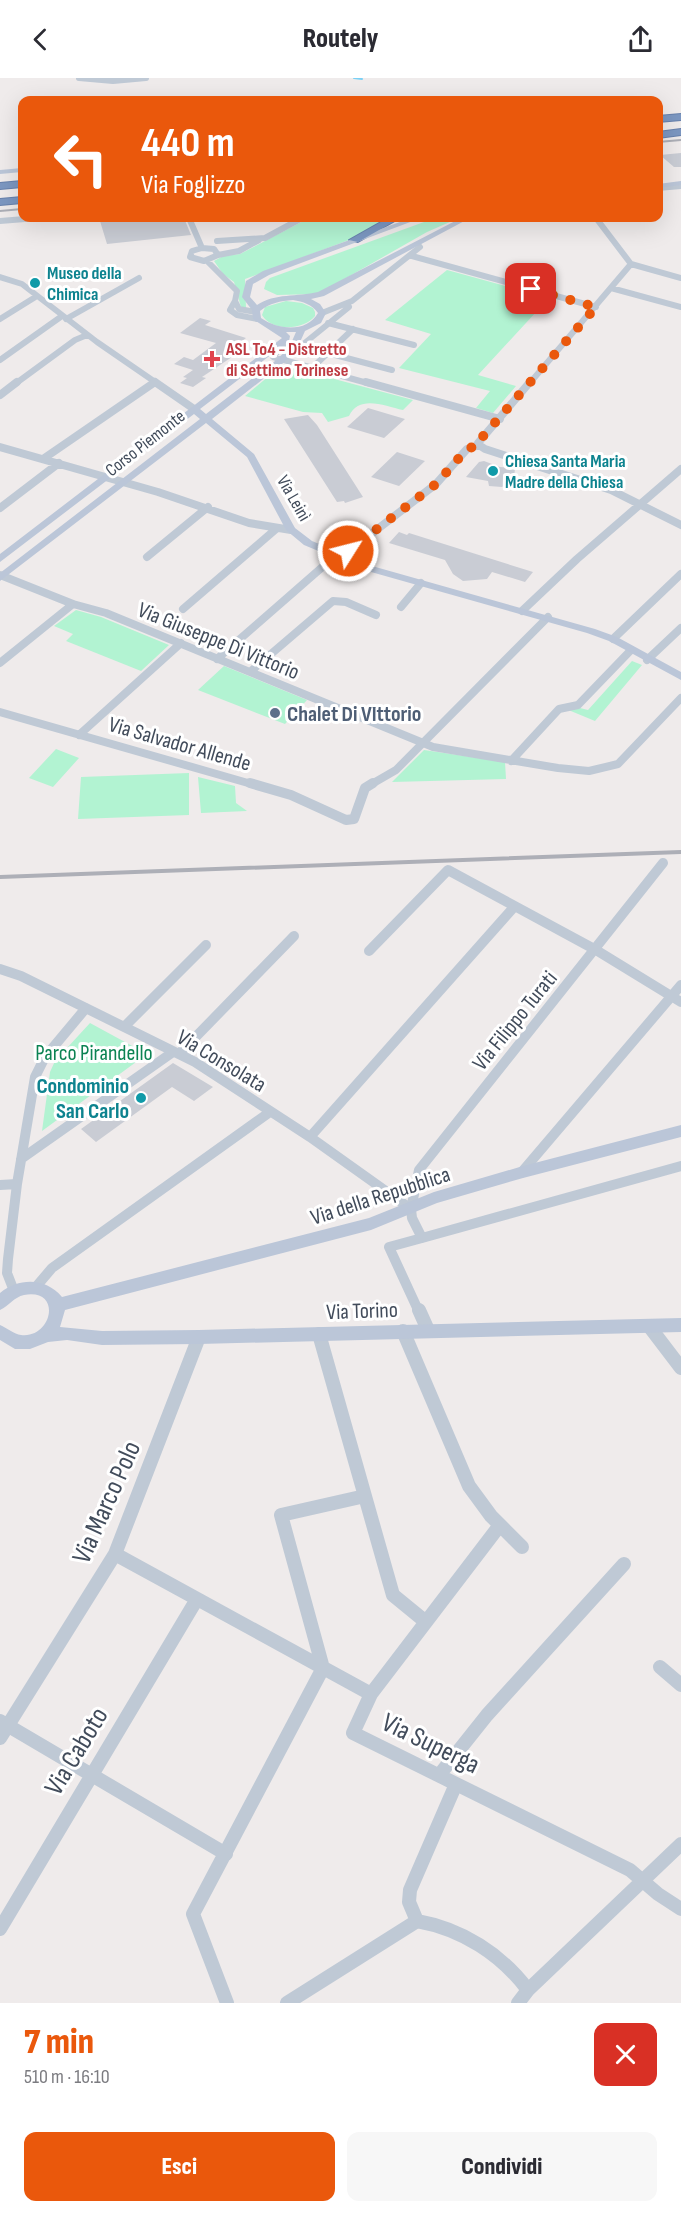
<!DOCTYPE html>
<html lang="it">
<meta charset="utf-8">
<style>
body{margin:0;font-family:"Sofia Sans Condensed",sans-serif;background:#f7f7f7;color:#2b2b33;height:100vh;display:flex;flex-direction:column;font-size:22px;white-space:nowrap}
*{box-sizing:border-box;margin:0}
p{font-size:20px;color:#7c7c81}
.icon{flex:none;width:33px;height:33px;fill:none;stroke:currentColor;stroke-width:2;stroke-linecap:round;stroke-linejoin:round}
.map{position:relative;height:1925px;overflow:hidden}
.drawer{display:flex;flex-direction:column;background:#fff;flex:1}
.drawer>*{flex:none}
.guide{position:absolute;left:18px;top:18px;width:645px;height:126px;border-radius:12px;box-shadow:0 6px 24px #0002;background:#ea580c;color:#fff;overflow:hidden}
.pin{position:absolute;display:grid;place-items:center;width:51px;height:51px;color:#fff;margin:-26px;border-radius:12px;box-shadow:0 3px 9px #0006}
.me{position:absolute;width:66px;margin:-33px;rotate:54deg;stroke-linejoin:round;filter:drop-shadow(0 0 4px #0008)}
.turn{display:flex;align-items:center;gap:21px;height:126px;padding:0 24px;font-size:27px}
.turn .icon{width:78px;height:78px;stroke-width:2.5}
.turn b{display:block;font-size:42px;line-height:51px}
.round{display:grid;place-items:center;flex:none;width:63px;height:63px;border-radius:12px;background:#f7f7f7}
.overview{display:flex;align-items:center;justify-content:space-between;height:102px;padding:0 24px}
h1{font-size:36px;font-weight:800;line-height:45px;color:#ea580c}
.button{display:flex;gap:12px;margin-top:auto;padding:12px 24px}
.button a{flex:1;height:69px;border-radius:12px;background:#ea580c;color:#fff;font-size:24px;font-weight:800;line-height:69px;text-align:center}
.button a+a{background:#f7f7f7;color:#2b2b33}
header{display:flex;justify-content:space-between;align-items:center;height:78px;padding:0 24px;background:#fff;font-size:27px;font-weight:800}
.map>svg:first-child{display:block}
.green{fill:#b2f3d2}
.lines{fill:none;stroke-linecap:round;stroke-linejoin:round}
.stream{stroke:#7ad0f5;stroke-width:2}
.building{fill:#c9ccd4}
.highway-casing{stroke:#6882ad;stroke-width:2}
.street-far3{stroke:#bfc9d5;stroke-width:6}
.street-far2{stroke:#bfc9d5;stroke-width:8}
.street-far1{stroke:#bfc9d5;stroke-width:10}
.street{stroke:#bfc9d5;stroke-width:14}
.secondary{fill:#bbc6d8;fill-rule:evenodd}
.highway{fill:#7c97c1;fill-rule:evenodd}
.rail-far1{stroke:#adafb7;stroke-width:2}
.rail{stroke:#adafb7;stroke-width:4}
.route{stroke:#ea580c;stroke-width:10;stroke-dasharray:0 18}
.culture-dot{fill:#0f9aa8;stroke:#fff;stroke-width:2}
.health-dot{fill:#e0444e;stroke:#fff;stroke-width:2}
.service-dot{fill:#5c6f8a;stroke:#fff;stroke-width:2}
.labels{text-anchor:middle;stroke-width:6;stroke-linejoin:round;paint-order:stroke}
.far-culture-label{font-size:18px;font-weight:bold;fill:#0d838f;stroke:#fff;text-anchor:start}
.far-health-label{font-size:18px;font-weight:bold;fill:#be3a42;stroke:#fff;text-anchor:start}
.far-street-label{font-size:18px;fill:#424c5b;stroke:#fff}
.street-label{font-size:22px;fill:#424c5b;stroke:#fff}
.service-label{font-size:22px;font-weight:bold;fill:#4e5e75;stroke:#fff;text-anchor:start}
.park-label{font-size:22px;fill:#0c8353;stroke:#fff}
.culture-label{font-size:22px;font-weight:bold;fill:#0d838f;stroke:#fff;text-anchor:end}
.near-street-label{font-size:27px;fill:#424c5b;stroke:#fff}
</style>
<header><svg class="icon" aria-label="back" viewBox="0 0 24 24"><path d="M15 5l-7 7 7 7"/></svg>Routely<svg class="icon" aria-label="share" viewBox="0 0 24 24"><path d="M12 15V3M7 8l5-5 5 5M5 13v7h14v-7"/></svg></header>
<div class="map">
<svg width="681" height="1925" viewBox="0 0 681 1925">
<rect width="100%" height="100%" fill="#efebeb"/>
<path class="green" d="M309 140H390L349 162 245 201 246 230 241 229 234 204 223 196 214 183 223 178 240 176Z
M435 140H459L427 154 318 216 277 217 264 211 266 204 270 200Z
M447 192 549 220 478 297 516 308 493 335 476 330 490 313 399 290 431 256 385 242Z
M286 223 302 225 313 230 315 234V238C304 252 272 254 262 237L265 229Z
M282 287 413 322 403 332C385 328 359 316 349 338L328 344 322 335 303 334 245 318Z
M76 532 101 539 169 567 141 593 66 563 73 556 54 548Z
M632 583 642 587 595 643 566 631 580 630 588 632Z
M224 588 307 622 285 646 198 612Z
M56 671 79 680 53 709 29 700Z
M424 672 505 684 506 701 392 704Z
M189 695V737L78 741 81 699Z
M198 699 235 708 236 725 247 733 201 735Z
M90 945 147 976 42 1053 50 994 55 983Z"/>
<g class="lines">
<path class="stream" d="M354 0 362 1"/>
</g>
<path class="building" d="M681 75V89H674L660 77Z
M137 140H184L191 157 107 166 100 143Z
M200 240 211 243 205 247 246 260 238 266 245 268 239 273H241L202 299 206 300 193 309 180 305 187 300 183 299 193 292 174 286 184 279 193 282 216 265 180 255Z
M368 330 405 341 384 360 347 349Z
M308 337 317 347 363 419 345 425 344 423 337 424 284 341Z
M397 374 425 383 399 408 371 399Z
M484 383 500 389 515 390 514 401 502 409 489 408 488 403 466 399 479 384Z
M399 454 407 457 409 455 533 494 525 504 492 494 487 501 463 503 453 496 445 482 389 465Z
M173 985 213 1009 194 1023 172 1009 96 1064 81 1051Z"/>
<g class="lines">
<g class="highway-casing">
<path id="highway" d="M681 36V42L658 44V38Z
M681 51V57L658 60V54Z
M22 103V109L0 111V105Z
M22 119V125L0 127V121Z
M388 140H400L358 164 349 162Z"/>
</g>
<path class="street-far3" d="M79 0 113 3 146 0
M658 110 681 108
M189 140 202 170
M596 140 631 186
M0 143 37 140
M217 163 265 160 302 140
M202 170 214 171 218 177 204 183 190 179 192 173Z
M218 177 239 173 259 162
M412 178 596 229
M207 183 237 213 235 223
M631 186 681 200
M0 199 22 206 97 264 158 306
M611 210 681 229
M345 227 349 229 301 268 392 292
M256 234 239 231 235 223 230 232 237 237 257 241
M322 235 352 223 420 169
M0 241 37 218
M66 241 139 200
M328 245 414 267
M283 267 273 279 371 306
M0 282 62 238
M311 291 353 251
M15 306 75 262 87 257
M153 306 156 304
M529 306 631 186"/>
<path class="street-far2" d="M155 304 194 331
M366 304 500 341
M0 317 17 304
M479 367 485 371 611 412 681 447
M0 369 158 414 249 445 291 452
M43 381 155 304
M0 430 59 385
M147 479 208 429
M340 480 436 406 467 371 479 367 478 365 530 304
M0 497 73 526 106 535 433 669 558 690 589 693 618 686 681 620
M401 529 421 505
M183 531 276 451
M522 533 577 481 681 391
M613 561 681 496
M217 581 335 478
M647 582 681 550
M0 585 73 526
M250 594 333 523 346 524 376 537
M0 634 255 707
M79 657 181 565
M511 683 559 631 578 627 631 572
M370 707 396 692 548 539"/>
<path class="street-far1" d="M250 705 291 717 346 742 354 741 365 710 373 705
M369 873 448 792 596 872 681 924
M0 891 21 898 195 984 310 1059 411 1131
M124 949 206 867
M179 976 294 858
M310 1059 514 829
M21 1081 173 974
M521 1095 681 907
M0 1107 17 1106
M411 1131 419 1092 663 785
M411 1131 412 1140 422 1160 389 1169 419 1234
M422 1160 681 1088
M35 1210 52 1190 270 1034
M14 1213 7 1195 8 1181 17 1106 35 999 45 979 86 930"/>
<path class="street" d="M419 1232 428 1252
M649 1248 681 1290
M403 1253 469 1408 491 1438 522 1469
M319 1256 393 1517 426 1544
M500 1447 371 1616 353 1655 630 1792 658 1816 681 1831
M115 1476 371 1616
M660 1589 681 1607
M0 1643 226 1776
M0 1660 115 1476 199 1259
M440 1696 487 1637 624 1486
M417 1843C462 1851 501 1876 528 1912L518 1925
M417 1843 409 1824 410 1812 456 1706
M0 1851 197 1521
M528 1912 681 1766
M227 1925 193 1836 323 1590 281 1437 365 1418
M287 1925 417 1843"/>
<path class="secondary" d="M22 90V94L0 96V92Z
M681 103V107L658 110V106Z
M411 140H421L269 197 253 206 250 219 257 227C275 215 297 219 318 214L461 140H470L324 218 311 221 320 226 326 235 321 245 305 253 296 273 281 287 212 341 254 376 295 450 312 463 372 488 595 551 617 559 681 594V602L609 563 587 555 364 492 304 467 286 452 247 379 206 345 0 503V495L200 341 194 336 0 484V476L282 260 253 241 252 232 242 219 246 203 263 193ZM293 222C303 224 312 226 318 235 307 255 278 252 261 240L260 233C270 225 280 223 293 222ZM286 254H296L289 270 275 283 206 336 200 331 289 263 290 258Z
M681 1047V1059L523 1100 437 1125 371 1152 65 1232 60 1249 102 1253 199 1252 681 1240V1254L199 1266 102 1267 67 1262 48 1264 30 1271H15L0 1262V1247C7 1250 14 1256 21 1257 52 1261 63 1210 24 1217 14 1219 9 1228 0 1232V1215C20 1199 46 1200 62 1219L369 1140 434 1114 523 1088Z"/>
<use href="#highway" class="highway"/>
<path class="rail-far1" d="M658 64 681 62
M0 133 22 131"/>
<path class="rail" d="M0 799 681 774"/>
</g>
<g class="lines">
<path class="route" d="M348 473 436 406 467 371 478 367V364L596 229 531 211"/>
</g>
<g class="culture-dot">
<circle cx="35" cy="205" r="6"/>
<circle cx="493" cy="393" r="6"/>
<circle cx="141" cy="1020" r="6"/>
</g>
<path class="health-dot" d="M209 272h6v6h6v6h-6v6h-6v-6h-6v-6h6z"/>
<circle class="service-dot" cx="275" cy="635" r="6"/>
<g class="labels">
<g class="far-culture-label">
<text x="47" y="201">Museo della<tspan x="47" dy="21">Chimica</tspan></text>
<text x="505" y="389">Chiesa Santa Maria<tspan x="505" dy="21">Madre della Chiesa</tspan></text>
</g>
<g class="far-health-label">
<text x="226" y="277">ASL To4 - Distretto<tspan x="226" dy="21">di Settimo Torinese</tspan></text>
</g>
<g class="far-street-label">
<text transform="translate(145 365) rotate(-38)" y="6">Corso Piemonte</text>
<text transform="translate(294 420) rotate(60)" y="6">Via Leinì</text>
</g>
<g class="street-label">
<text transform="translate(219 562) rotate(22)" y="8">Via Giuseppe Di Vittorio</text>
<text transform="translate(180 665) rotate(16)" y="8">Via Salvador Allende</text>
<text transform="translate(514 942) rotate(-51)" y="8">Via Filippo Turati</text>
<text transform="translate(222 982) rotate(31)" y="8">Via Consolata</text>
<text transform="translate(380 1117) rotate(-18)" y="8">Via della Repubblica</text>
<text transform="translate(362 1232) rotate(-2)" y="8">Via Torino</text>
</g>
<g class="service-label">
<text x="287" y="643">Chalet Di VIttorio</text>
</g>
<g class="park-label">
<text x="94" y="982">Parco Pirandello</text>
</g>
<g class="culture-label">
<text x="129" y="1015">Condominio<tspan x="129" dy="25">San Carlo</tspan></text>
</g>
<g class="near-street-label">
<text transform="translate(106 1424) rotate(-66)" y="9">Via Marco Polo</text>
<text transform="translate(431 1665) rotate(26)" y="9">Via Superga</text>
<text transform="translate(76 1673) rotate(-59)" y="9">Via Caboto</text>
</g>
</g>
</svg>
<div class="pin" style="left:531px;top:211px;background:#d93025"><svg class="icon" aria-label="arrive" viewBox="0 0 24 24"><path d="M6 21V4h12l-3 4 3 4H6"/></svg></div>
<svg class="me" style="left:348px;top:473px" viewBox="-20 -20 40 40"><circle r="17" fill="#ea580c" stroke="#fff" stroke-width="3"/><path d="M0-11L8 9 0 5-8 9z" fill="#fff"/></svg>
<div class="guide">
<div class="turn"><svg class="icon" aria-label="left" viewBox="0 0 24 24"><path d="M17 20v-9H6M10 6l-5 5 5 5"/></svg><div><b>440 m</b>Via Foglizzo</div></div>
</div>
</div>
<section class="drawer">
<div class="overview"><div><h1>7 min</h1><p>510 m · 16:10</p></div><a class="round" style="background:#d93025;color:#fff"><svg class="icon" aria-label="close" viewBox="0 0 24 24"><path d="M6 6l12 12M18 6L6 18"/></svg></a></div>
<div class="button"><a>Esci</a><a>Condividi</a></div>
</section>
